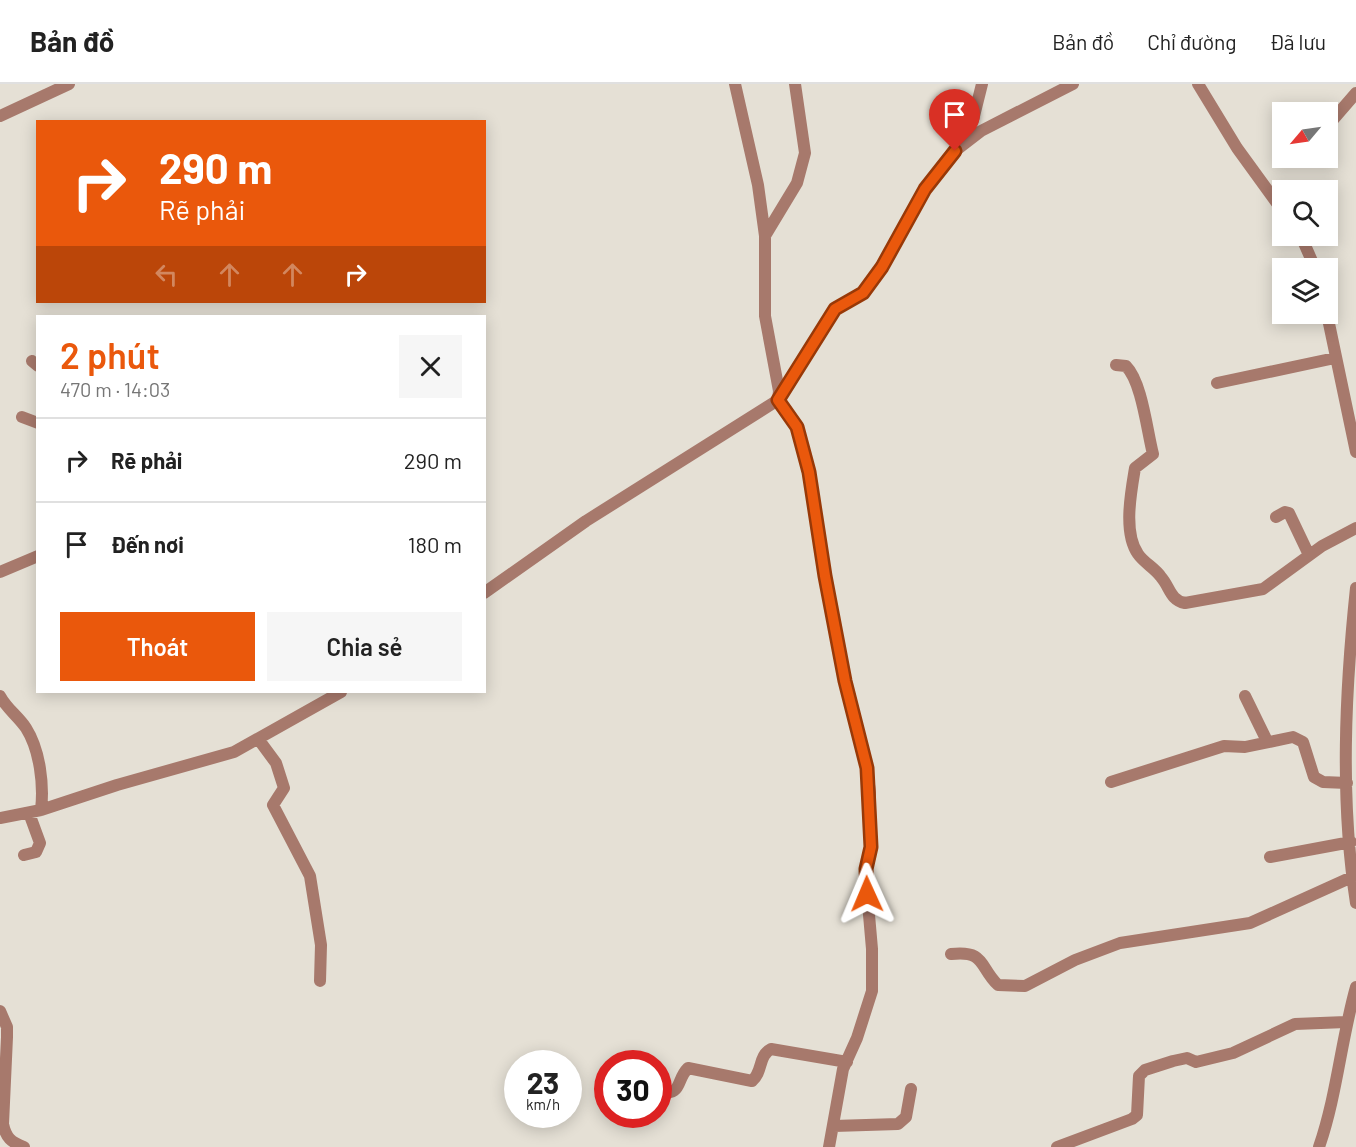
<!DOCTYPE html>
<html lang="vi">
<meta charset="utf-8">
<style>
body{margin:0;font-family:Barlow,sans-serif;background:#f6f6f6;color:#222;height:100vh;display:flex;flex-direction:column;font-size:22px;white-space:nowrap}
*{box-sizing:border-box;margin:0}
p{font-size:20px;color:#767676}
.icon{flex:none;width:33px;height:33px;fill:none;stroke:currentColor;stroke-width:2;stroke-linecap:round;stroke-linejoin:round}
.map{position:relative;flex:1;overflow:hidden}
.details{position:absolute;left:36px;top:231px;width:450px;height:378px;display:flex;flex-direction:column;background:#fff;border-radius:0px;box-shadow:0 3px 15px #0003}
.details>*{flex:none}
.hud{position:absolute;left:36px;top:36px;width:450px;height:183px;border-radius:0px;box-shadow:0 3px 15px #0003;background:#ea580c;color:#fff;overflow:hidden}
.needle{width:39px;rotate:241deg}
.fabs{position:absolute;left:1272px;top:18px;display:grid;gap:12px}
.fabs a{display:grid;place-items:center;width:66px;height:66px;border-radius:0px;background:#fff;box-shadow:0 3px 15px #0003;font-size:30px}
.speed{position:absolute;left:504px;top:966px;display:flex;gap:12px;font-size:30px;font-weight:700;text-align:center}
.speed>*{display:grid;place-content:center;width:78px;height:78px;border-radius:50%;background:#fff;box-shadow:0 3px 15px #0003;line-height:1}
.speed small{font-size:15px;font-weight:400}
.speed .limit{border:9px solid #d22;background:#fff;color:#111}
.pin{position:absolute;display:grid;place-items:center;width:51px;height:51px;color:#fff;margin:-62px -26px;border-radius:50% 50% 50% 0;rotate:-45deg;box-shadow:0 0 6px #0007}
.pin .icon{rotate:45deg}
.me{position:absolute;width:66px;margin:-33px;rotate:359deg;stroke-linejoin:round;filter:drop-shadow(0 0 4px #0008)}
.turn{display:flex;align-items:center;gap:21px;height:126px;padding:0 24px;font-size:27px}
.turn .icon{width:78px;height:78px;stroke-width:2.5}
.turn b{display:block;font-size:42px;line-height:51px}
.lanes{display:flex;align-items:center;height:57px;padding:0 24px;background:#0003;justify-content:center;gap:30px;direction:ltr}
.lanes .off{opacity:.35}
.round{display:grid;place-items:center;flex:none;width:63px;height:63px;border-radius:0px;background:#f6f6f6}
.head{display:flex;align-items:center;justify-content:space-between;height:102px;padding:0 24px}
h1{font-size:36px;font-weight:600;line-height:45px;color:#ea580c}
.cta{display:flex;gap:12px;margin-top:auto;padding:12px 24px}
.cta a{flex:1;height:69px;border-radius:0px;background:#ea580c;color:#fff;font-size:24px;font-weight:600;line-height:69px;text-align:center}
.cta a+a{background:#f6f6f6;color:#222}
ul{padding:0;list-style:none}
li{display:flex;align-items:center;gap:18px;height:84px;padding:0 24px;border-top:2px solid #e0e0e0}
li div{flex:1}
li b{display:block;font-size:22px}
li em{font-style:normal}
header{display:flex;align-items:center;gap:36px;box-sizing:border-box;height:84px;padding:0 30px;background:#fff;border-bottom:2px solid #e0e0e0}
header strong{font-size:28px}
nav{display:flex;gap:33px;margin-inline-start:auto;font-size:21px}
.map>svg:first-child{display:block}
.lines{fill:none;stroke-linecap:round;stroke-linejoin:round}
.minor{stroke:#a7796c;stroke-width:12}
.route-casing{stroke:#983908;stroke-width:15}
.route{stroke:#ea580c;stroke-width:10}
</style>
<header>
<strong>Bản đồ</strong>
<nav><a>Bản đồ</a><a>Chỉ đường</a><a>Đã lưu</a></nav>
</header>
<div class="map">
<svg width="1356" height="1063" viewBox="0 0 1356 1063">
<rect width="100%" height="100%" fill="#e5e0d5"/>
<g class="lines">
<path class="minor" d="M735 0 758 101 765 152V232L779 307 778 316 797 343 809 389 825 492 845 597 867 684 870 709V772L865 785 872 865V907L857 954 843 985 829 1063
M1198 0 1237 64 1282 126
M0 32 69 0
M1330 39 1356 9
M959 60 973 36 982 0
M765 152 797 99 805 69 795 0
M1301 152 1315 184
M1327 230 1356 368
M32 277 38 282
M1116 281 1126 282C1142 298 1147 347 1153 370L1135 384C1131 408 1123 449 1138 470 1144 479 1155 484 1161 493 1170 503 1170 516 1185 519L1263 505 1322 462 1356 444
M1217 299 1335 274
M22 333 38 339
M1276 433 1285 428 1289 429 1309 471
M0 488 38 472
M1356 504C1345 608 1340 716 1356 819
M484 509 586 437 778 316 835 225 863 209 882 183 925 105 955 67 981 47 1073 0
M0 612C7 625 18 632 26 644 40 666 44 701 41 726
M1245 612 1267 657
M259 656 276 679 284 704 273 721 310 792 321 861 320 897
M1111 698 1224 662 1245 663 1293 653 1303 658 1314 693 1323 698 1347 699
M0 734 41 726 117 701 234 668 341 608
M24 771 36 768 40 759 29 729
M1270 773 1351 758
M951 870C986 866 979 883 998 901L1025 902 1075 876 1120 859 1250 839 1352 793
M0 927 7 943V953L3 1040C6 1054 11 1058 24 1063
M658 1009C684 1011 675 997 688 984L752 997C763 988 758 972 771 965L847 978
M834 1042 898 1040 906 1033 911 1005
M1057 1063 1132 1035 1137 1031 1139 992 1145 986 1173 977 1187 974 1196 978 1233 969 1295 940 1346 938
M1319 1063C1337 1011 1341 956 1356 903"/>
</g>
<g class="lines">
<g class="route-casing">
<path id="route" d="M867 810 866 785 871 763 867 684 845 597 825 492 809 388 797 343 778 316 835 225 863 209 882 183 925 105 955 67"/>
</g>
<use href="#route" class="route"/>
</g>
</svg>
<div class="fabs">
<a><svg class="needle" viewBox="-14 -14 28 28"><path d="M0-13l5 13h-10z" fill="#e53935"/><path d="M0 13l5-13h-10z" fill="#767676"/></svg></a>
<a><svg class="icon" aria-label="search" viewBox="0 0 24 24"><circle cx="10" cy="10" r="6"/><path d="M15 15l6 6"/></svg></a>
<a><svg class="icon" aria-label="layers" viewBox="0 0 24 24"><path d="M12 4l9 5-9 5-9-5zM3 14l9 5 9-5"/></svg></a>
</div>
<div class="speed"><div>23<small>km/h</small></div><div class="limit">30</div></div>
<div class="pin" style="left:955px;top:67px;background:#d93025"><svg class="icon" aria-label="arrive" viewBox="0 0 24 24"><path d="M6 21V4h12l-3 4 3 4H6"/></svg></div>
<svg class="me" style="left:867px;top:810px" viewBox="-20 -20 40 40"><path d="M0-17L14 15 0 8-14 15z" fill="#ea580c" stroke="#fff" stroke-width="4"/></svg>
<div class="hud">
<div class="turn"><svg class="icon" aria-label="right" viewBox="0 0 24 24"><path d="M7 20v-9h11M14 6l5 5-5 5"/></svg><div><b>290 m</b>Rẽ phải</div></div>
<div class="lanes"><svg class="icon off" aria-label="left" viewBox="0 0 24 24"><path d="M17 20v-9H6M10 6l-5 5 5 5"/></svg><svg class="icon off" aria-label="ahead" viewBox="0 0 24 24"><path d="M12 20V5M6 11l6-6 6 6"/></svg><svg class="icon off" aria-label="ahead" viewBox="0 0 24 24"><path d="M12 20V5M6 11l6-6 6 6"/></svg><svg class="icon" aria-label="right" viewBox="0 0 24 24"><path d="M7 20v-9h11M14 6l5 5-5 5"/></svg></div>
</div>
<section class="details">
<div class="head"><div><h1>2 phút</h1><p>470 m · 14:03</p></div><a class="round"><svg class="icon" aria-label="close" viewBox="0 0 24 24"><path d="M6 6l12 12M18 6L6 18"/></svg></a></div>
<ul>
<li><svg class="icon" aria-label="right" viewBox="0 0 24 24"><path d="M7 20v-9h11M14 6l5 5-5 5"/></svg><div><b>Rẽ phải</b></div><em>290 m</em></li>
<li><svg class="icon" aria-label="arrive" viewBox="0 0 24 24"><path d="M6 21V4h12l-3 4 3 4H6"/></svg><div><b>Đến nơi</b></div><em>180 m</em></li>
</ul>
<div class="cta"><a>Thoát</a><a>Chia sẻ</a></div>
</section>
</div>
